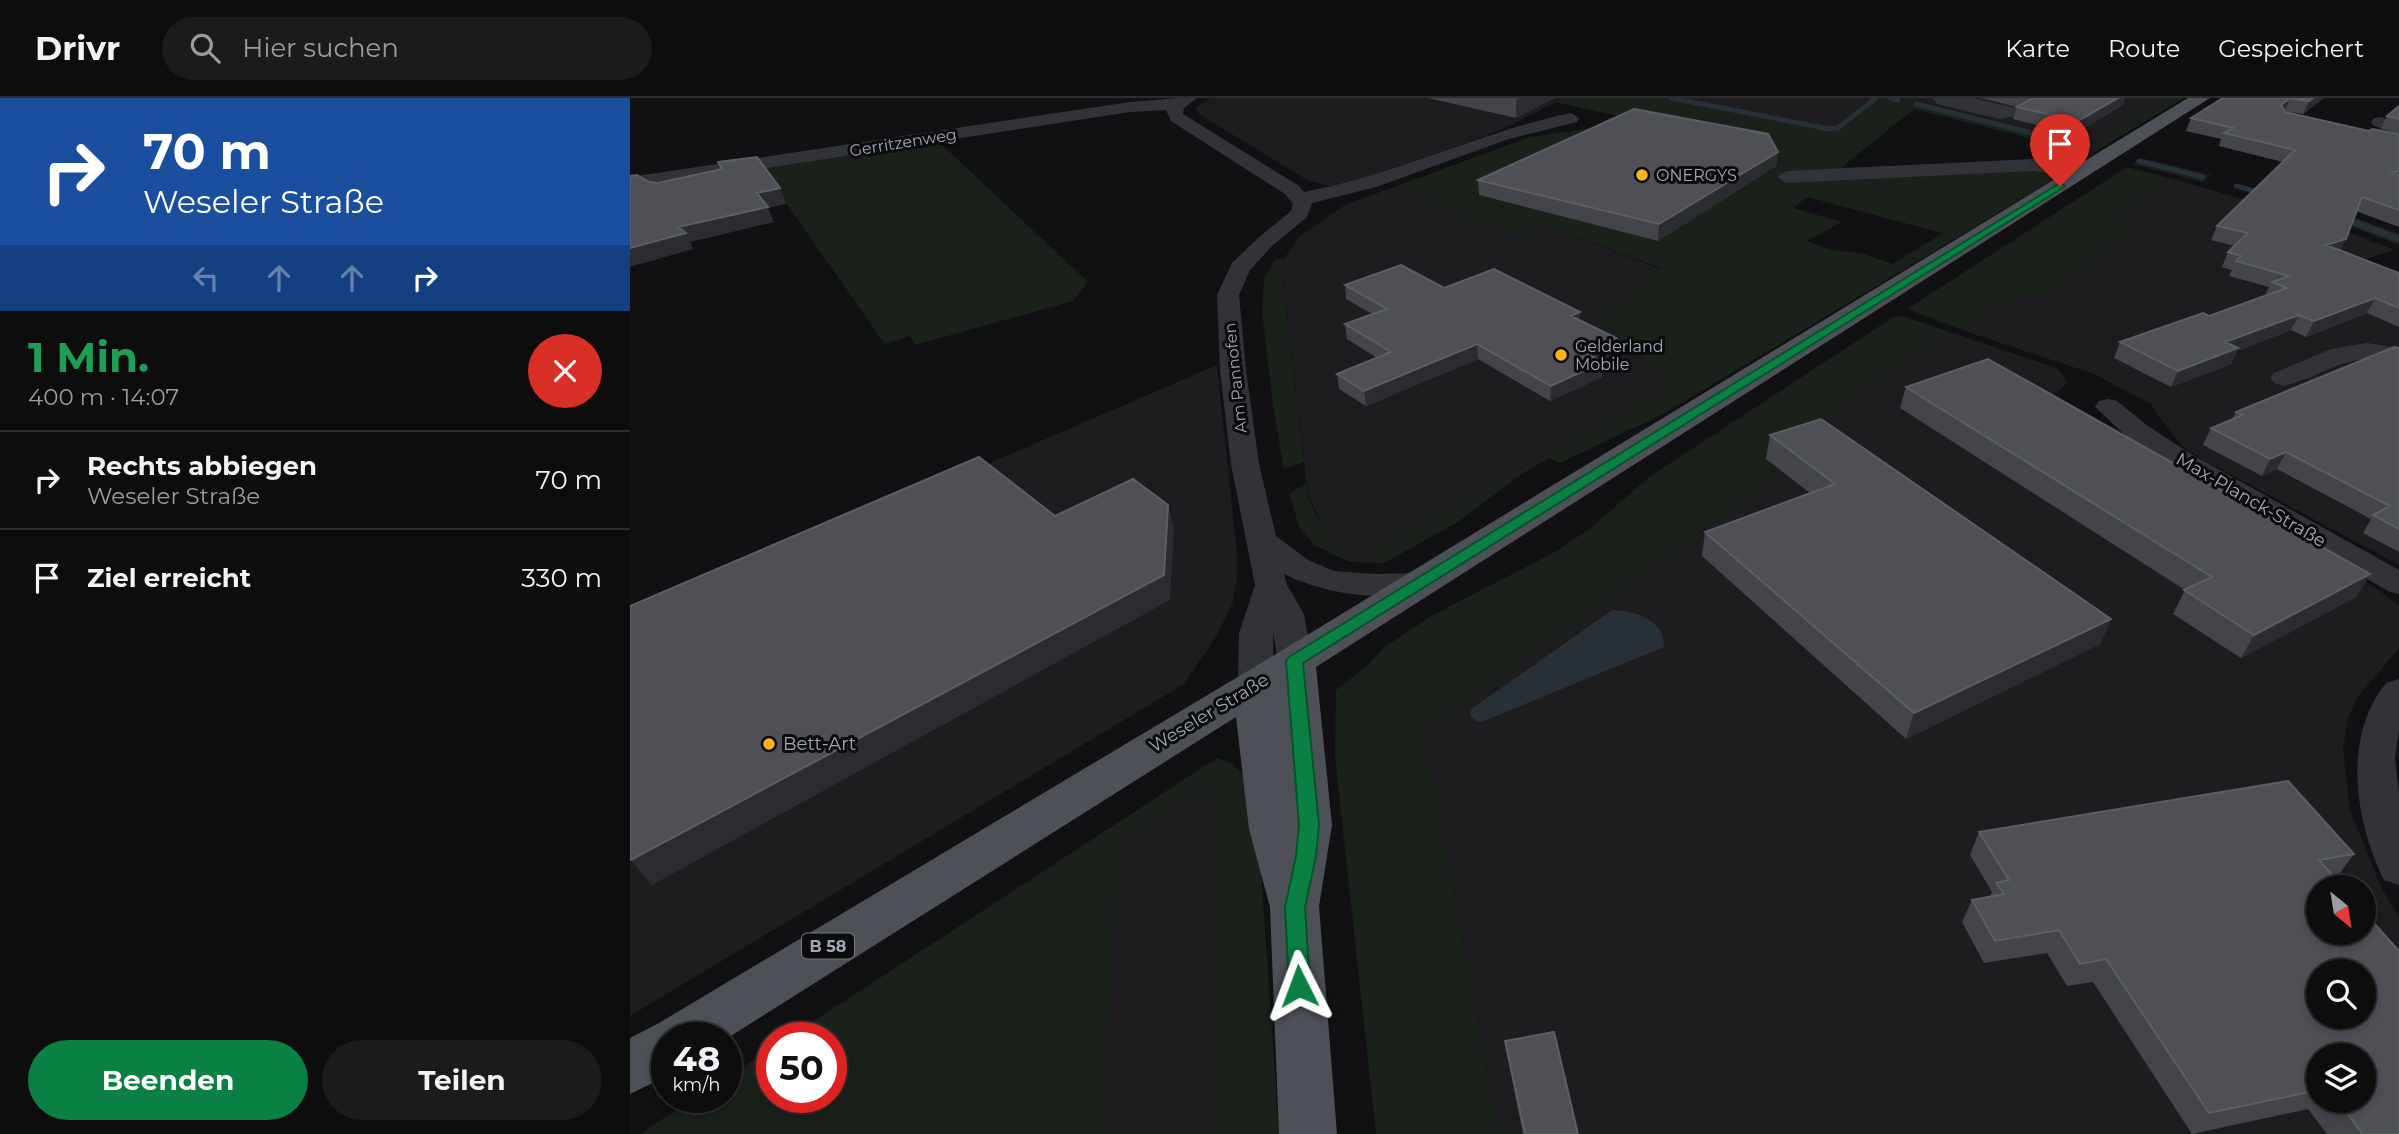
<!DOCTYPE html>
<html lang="de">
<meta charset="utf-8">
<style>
body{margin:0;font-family:Montserrat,sans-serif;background:#1b1b1c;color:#f1f3f6;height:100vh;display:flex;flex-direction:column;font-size:26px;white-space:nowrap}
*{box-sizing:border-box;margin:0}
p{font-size:23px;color:#9a9c9e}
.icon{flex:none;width:38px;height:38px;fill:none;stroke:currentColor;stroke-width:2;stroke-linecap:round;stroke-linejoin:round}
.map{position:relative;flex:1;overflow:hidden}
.panel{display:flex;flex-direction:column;background:#0d0d0e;width:630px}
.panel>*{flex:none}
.hud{background:#1a4fa0;color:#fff;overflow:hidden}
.needle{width:46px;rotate:150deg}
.tools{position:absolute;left:1676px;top:777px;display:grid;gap:14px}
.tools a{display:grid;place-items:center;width:70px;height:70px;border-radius:50%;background:#0d0d0e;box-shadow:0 4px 10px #0003,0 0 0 2px #2d2d2e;font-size:35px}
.speed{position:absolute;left:21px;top:924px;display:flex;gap:14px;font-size:35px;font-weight:700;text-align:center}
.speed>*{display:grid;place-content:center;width:91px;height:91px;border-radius:50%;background:#0d0d0e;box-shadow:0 4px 10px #0003,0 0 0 2px #2d2d2e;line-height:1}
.speed small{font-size:18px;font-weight:400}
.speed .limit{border:10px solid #d22;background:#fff;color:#111}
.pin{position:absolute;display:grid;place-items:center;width:60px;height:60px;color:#fff;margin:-72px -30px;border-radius:50% 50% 50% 0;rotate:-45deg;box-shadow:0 0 7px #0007}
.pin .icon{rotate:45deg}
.me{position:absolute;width:77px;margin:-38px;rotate:357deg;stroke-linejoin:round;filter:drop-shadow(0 0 5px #0008)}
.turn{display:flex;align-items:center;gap:24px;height:147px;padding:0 28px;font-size:32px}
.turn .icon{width:91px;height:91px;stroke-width:2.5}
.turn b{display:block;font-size:49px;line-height:60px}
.lanes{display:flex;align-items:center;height:66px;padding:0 28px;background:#0003;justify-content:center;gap:35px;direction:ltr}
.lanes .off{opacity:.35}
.round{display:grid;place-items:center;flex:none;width:74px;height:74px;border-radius:37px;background:#1b1b1c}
.summary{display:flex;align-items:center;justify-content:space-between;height:119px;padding:0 28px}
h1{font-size:42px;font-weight:700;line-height:52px;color:#1e9e55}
.button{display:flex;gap:14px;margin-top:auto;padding:14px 28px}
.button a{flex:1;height:80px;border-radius:42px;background:#0b8043;color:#fff;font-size:28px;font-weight:700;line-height:80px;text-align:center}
.button a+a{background:#1b1b1c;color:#f1f3f6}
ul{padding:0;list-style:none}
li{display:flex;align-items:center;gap:21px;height:98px;padding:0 28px;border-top:2px solid #2d2d2e}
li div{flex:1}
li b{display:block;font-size:26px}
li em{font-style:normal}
header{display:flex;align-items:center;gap:42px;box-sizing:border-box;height:98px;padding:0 35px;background:#0d0d0e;border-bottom:2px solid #2d2d2e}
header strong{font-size:33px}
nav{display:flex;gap:38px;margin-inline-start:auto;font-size:24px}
.search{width:490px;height:63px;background:#1b1b1c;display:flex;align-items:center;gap:18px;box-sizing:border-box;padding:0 24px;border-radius:38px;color:#9a9c9e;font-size:26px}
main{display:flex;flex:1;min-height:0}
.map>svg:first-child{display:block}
.built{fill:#1d1d20;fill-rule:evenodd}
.green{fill:#19211a;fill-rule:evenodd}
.water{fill:#273037}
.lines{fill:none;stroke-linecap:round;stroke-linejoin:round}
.stream-far1{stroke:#273037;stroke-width:5}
.stream{stroke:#273037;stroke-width:7}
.minor{fill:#323338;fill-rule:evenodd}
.major{fill:#4e5058;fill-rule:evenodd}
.wall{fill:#44454b;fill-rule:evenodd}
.shaded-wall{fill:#2b2c30}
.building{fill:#4e5056;stroke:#5b5e65;stroke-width:2;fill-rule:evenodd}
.route{fill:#0b8043;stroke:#07532c;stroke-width:2}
.poi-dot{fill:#ffb01d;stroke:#0c0c0e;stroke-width:2.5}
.labels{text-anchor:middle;stroke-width:6;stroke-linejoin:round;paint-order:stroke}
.far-street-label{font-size:16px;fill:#a1a8b5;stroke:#0c0c0e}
.far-poi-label{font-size:16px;fill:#a1a8b5;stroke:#0c0c0e;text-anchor:start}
.shield{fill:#0c0c0e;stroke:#747983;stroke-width:2}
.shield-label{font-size:16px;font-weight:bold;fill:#a1a8b5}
.street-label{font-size:18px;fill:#a1a8b5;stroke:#0c0c0e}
.poi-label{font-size:18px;fill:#a1a8b5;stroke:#0c0c0e;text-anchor:start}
</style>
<header>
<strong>Drivr</strong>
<div class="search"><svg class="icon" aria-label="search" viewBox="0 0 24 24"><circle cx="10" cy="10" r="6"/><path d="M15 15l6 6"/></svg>Hier suchen</div>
<nav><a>Karte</a><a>Route</a><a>Gespeichert</a></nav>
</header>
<main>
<section class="panel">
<div class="hud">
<div class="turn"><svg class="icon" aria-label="right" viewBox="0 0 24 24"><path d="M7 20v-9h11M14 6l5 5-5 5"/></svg><div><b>70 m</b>Weseler Straße</div></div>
<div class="lanes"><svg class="icon off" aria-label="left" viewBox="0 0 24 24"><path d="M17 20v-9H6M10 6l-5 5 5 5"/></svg><svg class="icon off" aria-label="ahead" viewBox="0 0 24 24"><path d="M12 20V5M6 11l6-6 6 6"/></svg><svg class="icon off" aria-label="ahead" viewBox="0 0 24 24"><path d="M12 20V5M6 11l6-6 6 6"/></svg><svg class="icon" aria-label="right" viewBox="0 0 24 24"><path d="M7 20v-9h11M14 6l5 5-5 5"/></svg></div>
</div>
<div class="summary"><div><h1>1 Min.</h1><p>400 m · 14:07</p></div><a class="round" style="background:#d93025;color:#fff"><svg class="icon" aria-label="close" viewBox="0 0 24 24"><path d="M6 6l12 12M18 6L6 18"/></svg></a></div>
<ul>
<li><svg class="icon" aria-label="right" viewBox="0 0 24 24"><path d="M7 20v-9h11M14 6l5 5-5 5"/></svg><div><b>Rechts abbiegen</b><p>Weseler Straße</p></div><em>70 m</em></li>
<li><svg class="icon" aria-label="arrive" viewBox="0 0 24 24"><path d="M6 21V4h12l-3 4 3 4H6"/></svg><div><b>Ziel erreicht</b></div><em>330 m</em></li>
</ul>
<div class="button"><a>Beenden</a><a>Teilen</a></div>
</section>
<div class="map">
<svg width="1769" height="1036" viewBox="0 0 1769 1036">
<rect width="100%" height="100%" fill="#111113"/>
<path class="built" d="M581 0H934L871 32 728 84 700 88 677 82 569 16 565 10Z
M1053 0H1240L1200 30Z
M1266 0H1540L1459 48Z
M1539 80 1686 122 1765 152 1733 162 1769 177V467L1572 361 1554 349 1542 336 1521 306 1464 276 1332 232 1378 200H1409L1508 128 1481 120Z
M764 89 887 137 912 126 1031 171 969 219 1039 288 728 462 695 435 678 396 651 165 670 138 715 107Z
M1317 233 1427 270 1438 284 1419 302 1734 482 1769 507V550L1726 601 1718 621 1713 651 1720 712 1751 789 1769 820V1036H869L794 632 1152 376 1128 364ZM1689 789H1734V835H1689ZM1689 873H1734V919H1689ZM1689 957H1734V1003H1689Z
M587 267 607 455V480L603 504 587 537 554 586 0 918V520Z
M587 660 604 666 649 1036H10L67 999H96V980L142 950V999H201V940H158Z"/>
<path class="green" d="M934 0H1053L1200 29 1240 0H1266L1459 48 1540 0H1554L1446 65 1152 77 1148 82 1402 69 1433 76 1035 315 930 365 919 360 889 378 828 424 754 465 719 464 685 447 670 431 659 396 676 385C681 423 701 439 728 462L1039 288 969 219 1031 170 912 126 887 137 764 89 900 39 970 29 988 18 925 4ZM1284 11 1450 53 1437 61 1211 70ZM1177 99 1312 135V136L1262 166 1234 156 1198 151 1177 143 1212 124 1163 110Z
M306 41 458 184 443 203 285 247 280 238 255 246 130 68Z
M1511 60 1581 77 1573 84 1502 66Z
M1497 69 1539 80 1482 120 1509 127 1409 200H1378L1332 232 1277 211Z
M1705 112 1769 136V147L1702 121Z
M645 161H654L651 165 674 364 654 371 643 308 632 214 634 181Z
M1265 218 1275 219 1317 233 1129 364 1153 375 794 632 869 1036H746L705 659 706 592 737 568 755 549 803 517 925 454 962 429 1019 379Z
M587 660C609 668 618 678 626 700L649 1036H584L580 689 567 690 488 743 473 1036H308L307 1031 294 1036H10L67 999H96V980L142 950V999H201V940H158Z"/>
<path class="water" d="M982 512C1006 513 1034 521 1034 549L854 623 848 624 841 619 840 612Z"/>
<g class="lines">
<path class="stream-far1" d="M1042 0 1199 31 1208 30 1246 0
M1260 0 1268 2
M1286 6 1457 49
M1509 63 1573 79
M1606 88 1636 96
M1710 119 1731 127"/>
<path class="stream" d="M1726 125 1769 141"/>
<path class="minor" d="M547 0H567L554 10 553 16 669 88 674 94C766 77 850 34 941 15L949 20 947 24 879 41 746 89 682 105 677 119 642 148 620 172 609 197 616 272 629 366 646 438 678 462 704 473 744 476 788 475 799 478 804 485 799 492C754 504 696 497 654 476L657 487 674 516 682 563 677 571 665 575 653 571 648 563 643 534 644 586 639 595 626 598 613 595 608 586 609 535 625 487 601 366 590 272 587 197 602 165 628 140 661 113 663 106 655 96 541 23 536 12 500 14 0 91V79L500 4Z
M1302 0H1343L1386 10 1388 14 1386 18 1370 21 1307 6Z
M1750 19 1769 25V36L1744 28 1741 24 1744 20Z
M1403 61 1454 67 1463 73 1454 79 1403 73 1156 85 1147 79 1156 73Z
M1737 245 1769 250V265C1713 252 1702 276 1653 288L1644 285 1640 280 1644 275 1701 251Z
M1478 301 1487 303 1518 328 1561 356 1769 472V496L1758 493 1541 368 1498 340 1465 309 1469 303Z
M1769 581V631L1765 660 1769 696V787L1754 782C1725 723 1712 640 1756 585Z"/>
<path class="major" d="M1558 0H1580L686 569 702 727 689 808 707 1036H649L640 809 619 731 606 619 96 941 37 940V978L0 996V940L29 925 651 553Z"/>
</g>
<path class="wall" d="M798 0H925L886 20Z
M1350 0H1495L1493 7 1444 36 1383 21 1387 9Z
M1593 0H1694L1673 16 1654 13 1739 33 1769 36V129L1726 113 1711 152 1769 175V229L1737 215 1676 239 1661 232 1607 253 1601 266 1541 289 1484 260 1490 244 1579 218 1635 198 1639 189 1599 178 1602 172 1592 169 1598 154 1605 148 1581 142 1587 128 1653 64 1589 48 1591 41 1556 33 1561 20Z
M1769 8V35L1751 31 1757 18Z
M1148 54 1146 68 1028 143 849 97 848 82Z
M715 187 814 190 950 214 949 222 985 255 969 262 972 279 920 303 848 261 736 308 709 291 707 276 747 260 717 241 715 226 742 216 716 201Z
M1769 250V454L1733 435 1741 421 1647 371 1632 378 1573 347 1581 330 1602 321 1606 314Z
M1276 289 1740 476 1726 499 1611 560 1543 516 1555 492 1270 310Z
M1140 337 1481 521 1470 546 1276 641 1072 458 1075 434 1180 395 1136 361Z
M1349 734 1724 756 1707 779 1704 780 1769 1036H1697L1678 1011 1562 1036 1463 884 1437 888 1417 855 1354 865 1332 824 1342 802 1360 799 1362 794 1340 757ZM1689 957 1734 1003H1689Z
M875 943 948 1036H893L876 950Z"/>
<path class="shaded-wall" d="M890 0H925L886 20V2Z
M1488 0H1495L1493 7 1444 36 1448 23Z
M1660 0 1655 13 1645 19 1651 7Z
M1683 0H1694L1673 16 1679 3Z
M1148 54 1146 68 1028 143 1029 126Z
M150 90 156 106 138 110 144 124 60 144 63 151 0 169V150L127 95Z
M1716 141 1709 155 1696 147Z
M1745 200 1737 215 1676 239 1684 223Z
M950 214 949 228 941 218Z
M1669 217 1661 232 1607 253 1601 266 1541 289 1548 273 1595 244Z
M986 240 985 255 953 269 954 254Z
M847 246 848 261 736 308 734 293Z
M973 264 972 279 920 303 921 288Z
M1656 354 1647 371 1632 378 1640 361Z
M538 407 544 431 540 502 22 787 1 762Z
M1740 476 1726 499 1611 560 1624 537Z
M1481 521 1470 546 1276 641 1284 615Z"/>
<path class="building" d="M1403 0H1488L1448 23 1387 9Z
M1593 0H1683L1679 3 1660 0 1651 7 1655 14 1739 33 1742 31 1769 36V73L1762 75 1769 77V112L1732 99 1716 141 1696 147 1769 175V210L1745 200 1684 223 1669 217 1595 244 1608 250 1548 273 1490 244 1573 215 1579 218 1657 190 1642 184 1659 178 1606 163 1611 158 1598 154 1618 135 1587 128 1665 52 1594 35 1603 30 1561 20Z
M1769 8V21L1757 18Z
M1004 11 1138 36 1148 54 1029 126 848 82Z
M127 59 150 90 127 95 138 109 48 129 56 135 0 150V78L7 77 19 84 28 85 92 71 88 64Z
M771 167 814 190 864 171 950 214 941 218 986 240 954 254 973 264 921 288 847 246 734 293 707 276 761 254 715 226 757 211 715 187Z
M1764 249 1769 250V431L1743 417 1760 408 1656 354 1640 361 1581 330 1613 317 1606 314Z
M1358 261 1740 476 1624 537 1554 492 1582 479 1276 289Z
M1191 321 1481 521 1284 615 1075 434 1205 386 1140 337Z
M349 359 425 418 503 381 538 407 534 477 1 762 0 760V508Z
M1658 683 1724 756 1689 762 1713 789H1689V835H1734V814L1769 853V1036H1733L1708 1003H1734V957H1689V992L1579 1015 1476 861 1450 866 1429 832 1365 843 1342 802 1374 796 1366 785 1379 782 1349 734ZM1689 873H1734V919H1689Z
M924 934 948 1036H895L875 943Z"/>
<path class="route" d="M1430 85 1435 88 1434 89 673 565 689 727 686 758 675 809 680 888 677 895 669 898 662 895 659 888 655 809 666 758 669 727 656 563 659 559Z"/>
<g class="poi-dot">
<circle cx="1012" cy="77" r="7"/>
<circle cx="931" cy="257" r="7"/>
<circle cx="139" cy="646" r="7"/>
</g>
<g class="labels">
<g class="far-street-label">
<text transform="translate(273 44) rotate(-9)" y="6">Gerritzenweg</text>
<text transform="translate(605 280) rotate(-96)" y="6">Am Pannofen</text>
</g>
<g class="far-poi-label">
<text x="1026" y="83">ONERGYS</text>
<text x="945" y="254">Gelderland<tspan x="945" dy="18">Mobile</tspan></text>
</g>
<rect class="shield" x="172" y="835.5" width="52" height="25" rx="5"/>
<g class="shield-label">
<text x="198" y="854">B 58</text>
</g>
<g class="street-label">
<text transform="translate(1621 402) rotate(30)" y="6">Max-Planck-Straße</text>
<text transform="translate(579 615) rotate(-31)" y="6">Weseler Straße</text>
</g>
<g class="poi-label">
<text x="153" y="652">Bett-Art</text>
</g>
</g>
</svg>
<div class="tools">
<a><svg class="needle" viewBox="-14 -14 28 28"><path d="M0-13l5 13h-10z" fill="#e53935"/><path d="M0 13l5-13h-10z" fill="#9a9c9e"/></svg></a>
<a><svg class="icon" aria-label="search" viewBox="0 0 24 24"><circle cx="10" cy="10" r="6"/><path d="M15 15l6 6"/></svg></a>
<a><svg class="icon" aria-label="layers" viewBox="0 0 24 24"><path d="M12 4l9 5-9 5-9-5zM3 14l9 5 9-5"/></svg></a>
</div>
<div class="speed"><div>48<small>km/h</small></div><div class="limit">50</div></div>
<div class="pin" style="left:1430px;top:88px;background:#d93025"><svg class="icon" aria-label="arrive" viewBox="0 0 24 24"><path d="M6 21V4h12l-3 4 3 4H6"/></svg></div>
<svg class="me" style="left:669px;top:888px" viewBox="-20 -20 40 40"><path d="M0-17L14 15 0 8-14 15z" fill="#0b8043" stroke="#fff" stroke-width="4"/></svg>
</div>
</main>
